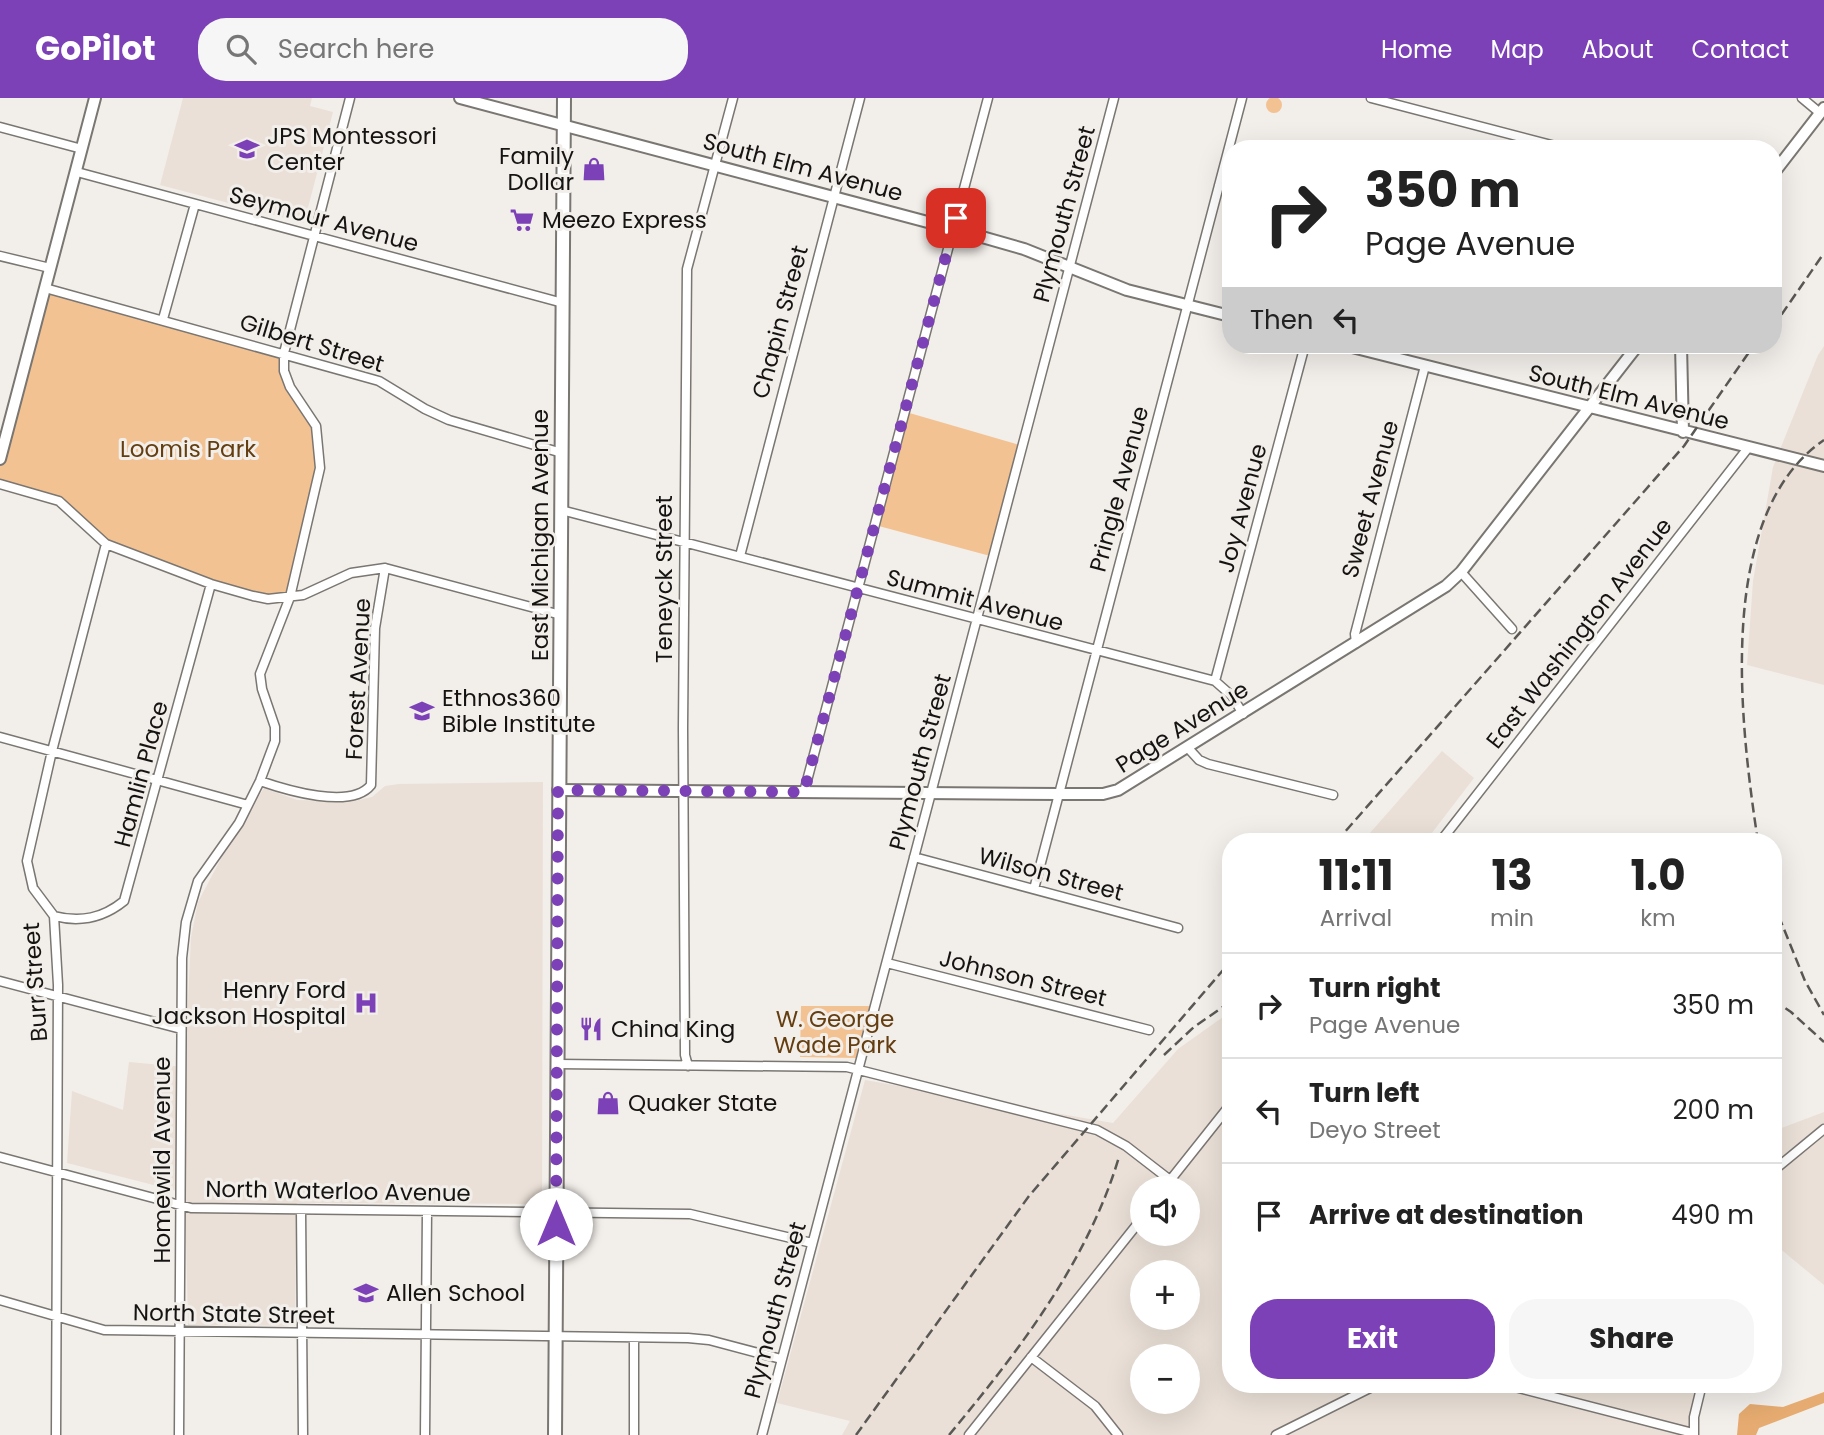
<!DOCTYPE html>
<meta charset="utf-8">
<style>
body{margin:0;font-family:Poppins,sans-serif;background:#f6f6f6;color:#222;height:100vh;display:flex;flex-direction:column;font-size:26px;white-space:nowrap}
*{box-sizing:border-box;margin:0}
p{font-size:23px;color:#767676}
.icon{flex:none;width:38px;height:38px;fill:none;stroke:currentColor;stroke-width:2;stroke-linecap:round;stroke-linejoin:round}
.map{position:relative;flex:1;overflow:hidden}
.sheet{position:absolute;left:1222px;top:735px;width:560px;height:560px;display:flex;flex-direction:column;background:#fff;border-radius:28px;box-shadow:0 7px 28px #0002}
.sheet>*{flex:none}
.hud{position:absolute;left:1222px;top:42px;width:560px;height:214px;border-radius:28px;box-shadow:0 7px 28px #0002;background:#fff;color:#222;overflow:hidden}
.buttons{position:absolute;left:1130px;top:1078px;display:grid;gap:14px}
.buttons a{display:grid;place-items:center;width:70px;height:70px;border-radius:50%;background:#fff;box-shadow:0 7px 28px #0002;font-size:35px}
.pin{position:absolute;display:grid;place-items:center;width:60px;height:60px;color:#fff;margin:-30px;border-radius:14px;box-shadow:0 4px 10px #0006}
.me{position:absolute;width:77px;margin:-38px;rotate:0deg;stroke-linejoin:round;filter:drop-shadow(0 0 5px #0008)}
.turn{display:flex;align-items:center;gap:24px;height:147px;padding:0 28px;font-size:32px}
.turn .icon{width:91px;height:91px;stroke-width:2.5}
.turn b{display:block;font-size:49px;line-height:60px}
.then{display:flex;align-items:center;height:66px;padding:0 28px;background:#0003;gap:14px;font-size:26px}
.eta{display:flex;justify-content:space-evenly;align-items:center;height:119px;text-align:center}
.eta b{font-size:42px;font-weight:700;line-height:49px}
.primary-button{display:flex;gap:14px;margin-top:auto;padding:14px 28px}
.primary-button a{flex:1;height:80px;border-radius:28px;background:#7c41b7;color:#fff;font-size:28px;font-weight:700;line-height:80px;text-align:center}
.primary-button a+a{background:#f6f6f6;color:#222}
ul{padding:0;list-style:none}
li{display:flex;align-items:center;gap:21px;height:105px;padding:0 28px;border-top:2px solid #e0e0e0}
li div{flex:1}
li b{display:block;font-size:26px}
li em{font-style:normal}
header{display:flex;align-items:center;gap:42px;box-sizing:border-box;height:98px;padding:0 35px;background:#7c41b7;color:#fff}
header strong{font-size:33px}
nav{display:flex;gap:38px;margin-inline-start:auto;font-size:24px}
.search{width:490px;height:63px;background:#f6f6f6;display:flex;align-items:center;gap:18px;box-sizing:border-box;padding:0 24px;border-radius:28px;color:#767676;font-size:26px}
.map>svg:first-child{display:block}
.built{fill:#eae0d7;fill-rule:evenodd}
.green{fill:#f3c292}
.water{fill:#e5ab70}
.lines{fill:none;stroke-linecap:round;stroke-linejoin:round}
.minor-casing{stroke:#7a7672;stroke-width:11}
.tertiary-casing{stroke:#7a7672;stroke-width:14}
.primary-casing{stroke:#7a7672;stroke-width:16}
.minor{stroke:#fff;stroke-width:8}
.tertiary{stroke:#fff;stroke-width:10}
.primary{stroke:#fff;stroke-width:12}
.rail{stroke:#5a5855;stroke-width:2.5;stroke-dasharray:10 5;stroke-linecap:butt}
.route{stroke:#7c41b7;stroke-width:12;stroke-dasharray:0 21.6}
.labels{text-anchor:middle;stroke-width:6;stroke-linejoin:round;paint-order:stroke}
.poi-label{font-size:23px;fill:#151412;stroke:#f2eeea;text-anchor:start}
.street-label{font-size:23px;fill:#151412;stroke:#f2eeea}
.park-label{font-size:23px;fill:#643e10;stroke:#f2eeea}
</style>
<header>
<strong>GoPilot</strong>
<div class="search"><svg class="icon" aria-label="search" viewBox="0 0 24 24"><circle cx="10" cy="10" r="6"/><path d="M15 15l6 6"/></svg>Search here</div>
<nav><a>Home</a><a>Map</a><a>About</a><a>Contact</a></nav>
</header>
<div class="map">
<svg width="1824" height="1337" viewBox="0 0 1824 1337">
<rect width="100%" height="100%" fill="#f2eeea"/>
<path class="built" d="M183 0H312L310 8 333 14 304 125 160 87Z
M1824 248V587L1747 567 1753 483 1773 369 1818 257Z
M1442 653 1474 680 1425 744H1362Z
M543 684 542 1106 297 1105 295 1228 188 1227 185 1095 67 1065 72 993 123 1012 129 964 185 969 191 839 198 804 234 736 264 690 297 702 354 703 372 699 385 688 399 686Z
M1230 914V1286H1702L1686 1337H842L850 1323 777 1305 865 982 1113 1025 1178 951ZM1143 1090H1188V1136H1143ZM1143 1174H1188V1220H1143ZM1143 1258H1188V1304H1143Z
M1824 1014V1187L1773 1145V1033Z"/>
<path class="green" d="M1266 7a8 8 0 1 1 16 0a8 8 0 1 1-16 0Z
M45 190 284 255 290 289 319 345 314 398 290 499 253 498 106 446 59 403 0 386V361Z
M906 314 1023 348 994 459 875 427Z
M801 908H870L856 960 800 959Z"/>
<path class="water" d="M1824 1294V1305L1759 1330 1756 1337H1737L1739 1316 1750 1306 1783 1309Z"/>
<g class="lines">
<g class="minor-casing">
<path id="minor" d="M1371 0 1567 51
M1802 0 1820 15
M0 29 82 51
M77 74 563 205
M1219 87 1230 90
M0 158 50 170
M45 190 379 283 425 311 449 322 562 355
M163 221 195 106
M0 386 59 403 106 446 211 486 253 498 268 501 303 497 351 475 385 470 561 517
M561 412 1215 583 1232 598 1243 616
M740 458 860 0
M1461 474 1512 531
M1356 545 1355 536 1425 268
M1215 583 1305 247
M0 639 248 707
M1188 650 1199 662 1208 666 1333 697
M260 683C286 692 351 712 371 687L375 530 385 470
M804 694 988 0
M1440 744 1748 350
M914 759 1178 830
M1034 791 1242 0
M54 818C81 825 103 820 124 803L211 486
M887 865 1149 932
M0 883 181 931
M557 966 847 969 1097 1032 1126 1048 1170 1082
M688 968 685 957 683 630 687 171 733 0
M0 1059 191 1110 690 1116 812 1145
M1773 1073 1824 1031
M1164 1090 1230 1007
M301 1112 303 1337
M0 1202 104 1232 688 1240 709 1242 781 1261
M1031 1259 1095 1308 1118 1337
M1503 1286 1693 1335
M56 1337 58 887 54 818 33 790 27 763 52 653 106 446
M179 1337 182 860 186 824 198 783 239 725 260 683 275 643V629L262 591 260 576 290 499 320 370 316 328 290 289 284 273V255L350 0
M425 1337 427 1114
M634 1337V1240
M762 1337 1114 0
M969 1337 1143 1119
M1276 1337 1378 1286
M1694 1337V1319L1702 1286"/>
</g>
<g class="tertiary-casing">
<path id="tertiary" d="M460 0 954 131 1024 151 1127 192 1230 218
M1773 76 1824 10
M1344 247 1824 368
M1681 247 1683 334
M0 361 95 0
M558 692 1059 696H1103L1118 692 1446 488 1461 474 1638 247"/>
</g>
<g class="primary-casing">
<path id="primary" d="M555 1337 564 0"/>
</g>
<use href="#minor" class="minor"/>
<use href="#tertiary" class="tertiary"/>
<use href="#primary" class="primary"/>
<path class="rail" d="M1773 229 1824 155
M1336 744 1684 348 1754 247
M1758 744C1741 631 1713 418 1824 342
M1773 804 1805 883 1824 917
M1773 902 1791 914 1824 944
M1164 957 1194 929 1230 904
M856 1337 1029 1098 1230 864
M949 1337C1018 1254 1088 1163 1119 1059"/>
</g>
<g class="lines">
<path class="route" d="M556 1126 558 692 804 694 956 120"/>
</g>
<defs>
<g id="school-bare" transform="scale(1.89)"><path d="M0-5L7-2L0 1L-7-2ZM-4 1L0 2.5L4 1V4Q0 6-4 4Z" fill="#7c41b7" stroke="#f2eeea" stroke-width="2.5" paint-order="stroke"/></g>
<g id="shop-bare" transform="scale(1.89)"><path d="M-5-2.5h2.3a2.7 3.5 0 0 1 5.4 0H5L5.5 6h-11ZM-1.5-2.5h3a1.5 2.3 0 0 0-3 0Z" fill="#7c41b7" stroke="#f2eeea" stroke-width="2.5" paint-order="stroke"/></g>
<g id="supermarket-bare" transform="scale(1.89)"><path d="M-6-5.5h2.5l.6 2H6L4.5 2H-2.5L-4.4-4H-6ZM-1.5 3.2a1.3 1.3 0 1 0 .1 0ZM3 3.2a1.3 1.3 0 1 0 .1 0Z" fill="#7c41b7" stroke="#f2eeea" stroke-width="2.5" paint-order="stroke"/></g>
<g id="hospital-bare" transform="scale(1.89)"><path d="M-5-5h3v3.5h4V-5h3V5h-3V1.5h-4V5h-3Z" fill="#7c41b7" stroke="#f2eeea" stroke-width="2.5" paint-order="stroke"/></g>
<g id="restaurant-bare" transform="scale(1.89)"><path d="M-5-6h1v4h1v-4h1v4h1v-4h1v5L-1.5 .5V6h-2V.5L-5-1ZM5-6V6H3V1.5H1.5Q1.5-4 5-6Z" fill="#7c41b7" stroke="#f2eeea" stroke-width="2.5" paint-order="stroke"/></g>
</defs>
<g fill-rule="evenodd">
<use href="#school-bare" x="247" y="51"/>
<use href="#shop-bare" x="594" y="71"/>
<use href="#supermarket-bare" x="522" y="122"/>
<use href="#school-bare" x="422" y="613"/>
<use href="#hospital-bare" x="366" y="905"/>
<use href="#restaurant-bare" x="591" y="931"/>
<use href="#shop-bare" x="608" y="1005"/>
<use href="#school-bare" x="366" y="1195"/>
</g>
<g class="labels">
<g class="poi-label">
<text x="267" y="46">JPS Montessori<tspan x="267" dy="26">Center</tspan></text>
<text x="574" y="66" text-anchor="end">Family<tspan x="574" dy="26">Dollar</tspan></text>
<text x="542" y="130">Meezo Express</text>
<text x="442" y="608">Ethnos360<tspan x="442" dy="26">Bible Institute</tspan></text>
<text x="346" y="900" text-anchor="end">Henry Ford<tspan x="346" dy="26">Jackson Hospital</tspan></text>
<text x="611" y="939">China King</text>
<text x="628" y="1013">Quaker State</text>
<text x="386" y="1203">Allen School</text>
</g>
<g class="street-label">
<text transform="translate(803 69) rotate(15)" y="8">South Elm Avenue</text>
<text transform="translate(1064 116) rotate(-75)" y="8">Plymouth Street</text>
<text transform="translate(324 121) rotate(15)" y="8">Seymour Avenue</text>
<text transform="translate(780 224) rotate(-75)" y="8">Chapin Street</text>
<text transform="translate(312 245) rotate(17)" y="8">Gilbert Street</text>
<text transform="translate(1629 299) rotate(14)" y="8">South Elm Avenue</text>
<text transform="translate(1119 391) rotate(-75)" y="8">Pringle Avenue</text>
<text transform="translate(1370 401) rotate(-75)" y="8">Sweet Avenue</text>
<text transform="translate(1242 410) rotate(-75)" y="8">Joy Avenue</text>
<text transform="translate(540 437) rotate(-90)" y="8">East Michigan Avenue</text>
<text transform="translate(664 481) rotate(-90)" y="8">Teneyck Street</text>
<text transform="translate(975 502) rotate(15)" y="8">Summit Avenue</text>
<text transform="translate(1579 535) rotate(-52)" y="8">East Washington Avenue</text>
<text transform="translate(358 581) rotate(-87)" y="8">Forest Avenue</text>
<text transform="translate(1182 629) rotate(-32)" y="8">Page Avenue</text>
<text transform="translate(920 664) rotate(-75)" y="8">Plymouth Street</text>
<text transform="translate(141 676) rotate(-75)" y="8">Hamlin Place</text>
<text transform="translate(1051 776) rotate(15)" y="8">Wilson Street</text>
<text transform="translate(1023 880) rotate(14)" y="8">Johnson Street</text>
<text transform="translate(35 884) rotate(-94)" y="8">Burr Street</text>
<text transform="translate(162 1062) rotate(-90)" y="8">Homewild Avenue</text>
<text transform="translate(338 1093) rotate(1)" y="8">North Waterloo Avenue</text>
<text transform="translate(775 1212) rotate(-75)" y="8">Plymouth Street</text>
<text transform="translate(234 1216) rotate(1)" y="8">North State Street</text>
</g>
<g class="park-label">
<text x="188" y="359">Loomis Park</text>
<text x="835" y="929">W. George<tspan x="835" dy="26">Wade Park</tspan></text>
</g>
</g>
</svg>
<div class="buttons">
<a><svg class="icon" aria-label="sound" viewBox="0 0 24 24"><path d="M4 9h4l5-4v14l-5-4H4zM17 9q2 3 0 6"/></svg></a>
<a>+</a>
<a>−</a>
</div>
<div class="pin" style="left:956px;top:120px;background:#d93025"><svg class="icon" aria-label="arrive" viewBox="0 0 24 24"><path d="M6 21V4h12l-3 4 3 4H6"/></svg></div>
<svg class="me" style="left:556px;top:1126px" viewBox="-20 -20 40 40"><circle r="19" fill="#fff"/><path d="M0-13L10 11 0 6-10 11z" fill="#7c41b7"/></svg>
<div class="hud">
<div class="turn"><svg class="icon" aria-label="right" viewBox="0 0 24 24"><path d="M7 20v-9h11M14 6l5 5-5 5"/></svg><div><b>350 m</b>Page Avenue</div></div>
<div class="then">Then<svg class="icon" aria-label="left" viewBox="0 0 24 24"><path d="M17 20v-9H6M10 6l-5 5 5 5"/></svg></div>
</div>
<section class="sheet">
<div class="eta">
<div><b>11:11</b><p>Arrival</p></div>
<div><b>13</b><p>min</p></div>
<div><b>1.0</b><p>km</p></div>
</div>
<ul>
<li><svg class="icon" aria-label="right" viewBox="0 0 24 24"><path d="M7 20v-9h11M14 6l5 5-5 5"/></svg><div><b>Turn right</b><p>Page Avenue</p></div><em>350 m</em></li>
<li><svg class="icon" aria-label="left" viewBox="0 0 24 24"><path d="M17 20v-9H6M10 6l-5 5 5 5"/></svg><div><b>Turn left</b><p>Deyo Street</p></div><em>200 m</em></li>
<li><svg class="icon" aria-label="arrive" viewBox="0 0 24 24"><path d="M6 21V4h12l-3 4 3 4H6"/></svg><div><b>Arrive at destination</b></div><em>490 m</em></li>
</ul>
<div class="primary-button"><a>Exit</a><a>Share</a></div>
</section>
</div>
